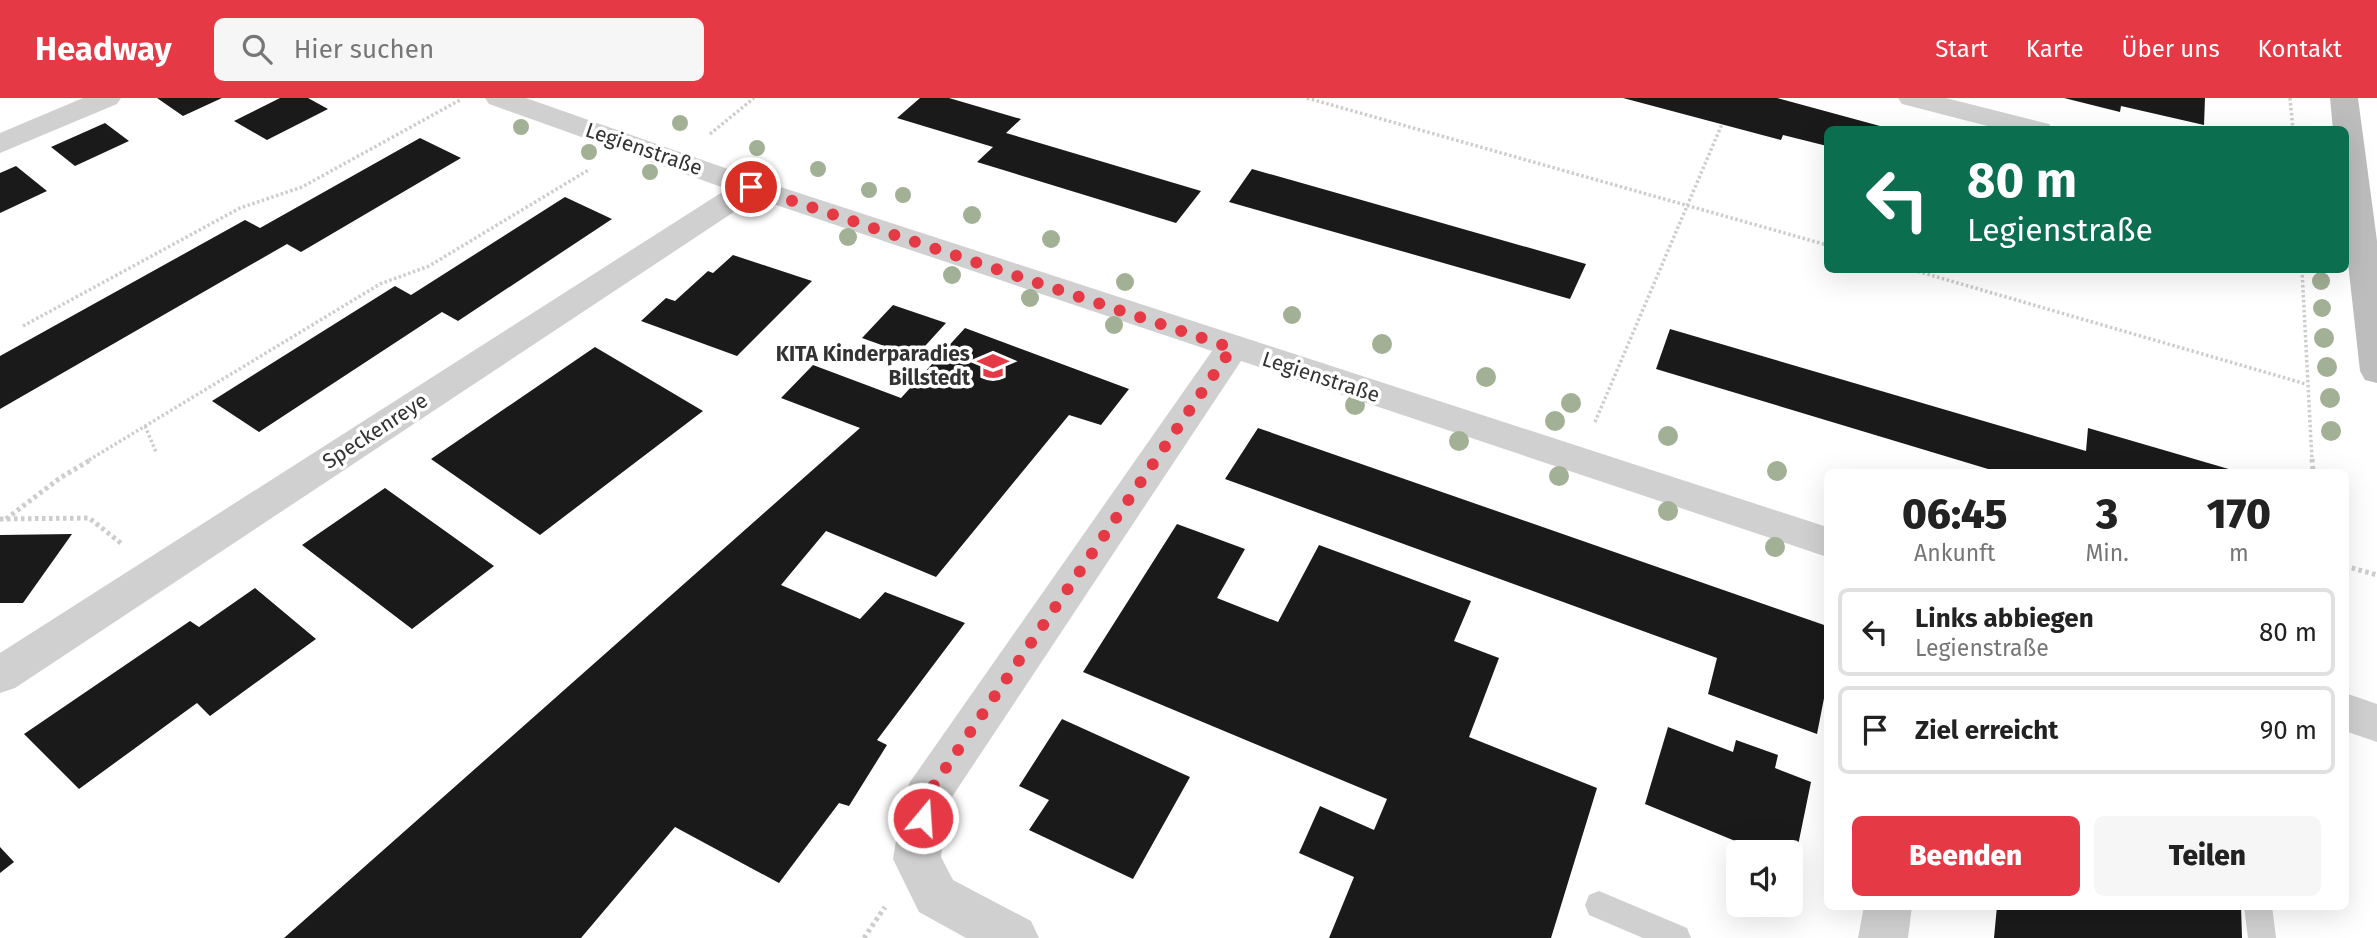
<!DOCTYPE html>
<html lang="de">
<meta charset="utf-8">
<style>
body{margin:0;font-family:"Fira Sans",sans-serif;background:#f6f6f6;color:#222;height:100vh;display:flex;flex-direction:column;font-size:26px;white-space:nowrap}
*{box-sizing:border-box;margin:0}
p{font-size:23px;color:#767676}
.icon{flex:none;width:38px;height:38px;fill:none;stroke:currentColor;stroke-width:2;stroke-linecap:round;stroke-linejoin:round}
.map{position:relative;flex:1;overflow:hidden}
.sheet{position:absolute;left:1824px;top:371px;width:525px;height:441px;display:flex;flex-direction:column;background:#fff;border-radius:10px;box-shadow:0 7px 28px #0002}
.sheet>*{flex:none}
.banner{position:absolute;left:1824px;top:28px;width:525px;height:147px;border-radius:10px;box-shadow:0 7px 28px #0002;background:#0b6e4f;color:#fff;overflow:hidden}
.controls{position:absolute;left:1726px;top:742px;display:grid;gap:14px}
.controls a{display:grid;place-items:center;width:77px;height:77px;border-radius:10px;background:#fff;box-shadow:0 7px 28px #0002;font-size:35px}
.pin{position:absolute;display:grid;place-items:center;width:60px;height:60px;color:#fff;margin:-30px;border:4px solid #fff;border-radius:50%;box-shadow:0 2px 7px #0007}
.me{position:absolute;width:77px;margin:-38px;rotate:18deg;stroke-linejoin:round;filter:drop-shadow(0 0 5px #0008)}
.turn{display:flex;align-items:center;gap:24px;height:147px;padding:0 28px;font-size:32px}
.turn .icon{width:91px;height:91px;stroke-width:2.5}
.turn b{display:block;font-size:49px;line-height:60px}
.eta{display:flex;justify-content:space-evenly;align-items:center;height:119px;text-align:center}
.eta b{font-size:42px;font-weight:800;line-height:49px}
.button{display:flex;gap:14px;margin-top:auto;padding:14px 28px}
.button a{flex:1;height:80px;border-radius:10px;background:#e63946;color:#fff;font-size:28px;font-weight:800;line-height:80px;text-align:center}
.button a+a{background:#f6f6f6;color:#222}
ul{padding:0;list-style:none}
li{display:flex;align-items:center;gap:21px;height:88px;margin:0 14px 10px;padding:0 14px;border:4px solid #e0e0e0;border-radius:10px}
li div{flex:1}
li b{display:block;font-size:26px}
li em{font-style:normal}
header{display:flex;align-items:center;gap:42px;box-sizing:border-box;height:98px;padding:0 35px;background:#e63946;color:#fff}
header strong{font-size:33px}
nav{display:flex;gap:38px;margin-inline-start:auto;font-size:24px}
.search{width:490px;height:63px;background:#f6f6f6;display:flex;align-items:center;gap:18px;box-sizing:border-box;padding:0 24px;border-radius:10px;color:#767676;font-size:26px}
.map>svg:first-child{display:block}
.building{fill:#1a1a1a}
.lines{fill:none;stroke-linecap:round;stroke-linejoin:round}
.path-far1{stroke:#cdcdcd;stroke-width:3.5;stroke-dasharray:2.5 2.5;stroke-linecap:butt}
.path{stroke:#cdcdcd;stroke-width:5;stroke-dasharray:3.5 3.5;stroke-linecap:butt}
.lane{fill:#d0d0d0;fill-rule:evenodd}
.street{fill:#d0d0d0;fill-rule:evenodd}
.secondary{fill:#bdbdbd;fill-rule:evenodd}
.tree{fill:#a2b095}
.route{stroke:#e63946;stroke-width:12;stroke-dasharray:0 21.6}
.labels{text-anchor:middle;stroke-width:7;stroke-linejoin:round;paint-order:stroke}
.street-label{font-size:21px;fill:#333;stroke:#fff}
.poi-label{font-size:21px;font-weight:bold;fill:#333;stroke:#fff;text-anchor:end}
</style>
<header>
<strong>Headway</strong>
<div class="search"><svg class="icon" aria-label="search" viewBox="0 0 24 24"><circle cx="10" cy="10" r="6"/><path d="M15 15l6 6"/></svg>Hier suchen</div>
<nav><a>Start</a><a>Karte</a><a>Über uns</a><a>Kontakt</a></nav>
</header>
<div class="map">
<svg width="2377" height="840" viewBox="0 0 2377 840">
<rect width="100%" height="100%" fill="#fff"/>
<path class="building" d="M157 0H222L183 18Z
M280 0H308L328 11 267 42 234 23Z
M920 0H949L1021 21 1006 35 1201 93 1176 125 977 64 993 49 897 20Z
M1623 0H1777L1891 31 1827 32V48L1783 37 1781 42Z
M2064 0H2205L2204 27 2121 8 2120 14Z
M105 25 129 43 75 68 51 49Z
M420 40 461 60 301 154 287 146 0 311V258L245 122 260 130Z
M16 68 47 93 0 115V75Z
M1252 71 1358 101 1586 166 1570 201 1229 104Z
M565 99 612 121 458 223 442 214 259 334 212 303 395 188 411 197Z
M733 157 812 183 737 258 641 223 666 200 675 203 708 173 713 175Z
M893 207 946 225 915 259 862 240Z
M965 230 1129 291 1101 327 1069 317 936 479 826 433 781 487 860 521 885 494 965 525 877 642 887 647 849 708 839 705 779 785 675 729 581 840H284L860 330 781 300 813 267 901 300Z
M1670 231 2086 353 2088 330 2239 374H1998L1656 271Z
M595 249 703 313 540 437 431 361Z
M1258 330 1827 528V585L1817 636 1708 596 1717 560 1225 381Z
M385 390 494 468 412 531 302 447Z
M1177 426 1245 451 1217 500 1278 524 1319 447 1471 503 1454 543 1499 560 1469 639 1597 690 1551 840H1329L1354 779 1299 755 1320 708 1374 732 1387 701 1083 574Z
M72 436 23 505H0V437Z
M255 490 316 541 210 618 197 605 79 691 24 636 190 523 199 529Z
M1062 621 1190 679 1133 781 1029 732 1049 702 1019 688Z
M1668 629 1733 654 1736 642 1778 657 1775 670 1811 684 1794 767 1790 766V754H1762L1645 706Z
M0 749 14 764 0 775Z
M1997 808H2241L2242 840H1994Z"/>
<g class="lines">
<path class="path-far1" d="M1307 0 1827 147
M2290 0 2293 32
M710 36 754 0
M1913 172 2306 286
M2302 172 2312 362
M23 228 240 110 302 89 460 2
M1595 324 1722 26
M145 328 156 354
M89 362 380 186 429 168 590 71"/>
<path class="path" d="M2312 361 2313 374
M0 421 89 420 122 446
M6 421 60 380 92 361
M2345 468 2377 477
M864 840 885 809"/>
<path class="lane" d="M1599 793 1687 830 1691 840H1643L1589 817 1585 807 1589 797Z
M2244 808H2272L2276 840H2248Z"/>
<path class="street" d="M83 0H121L117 6 0 55V35Z
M485 0H526L762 83 1827 429V459L1241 263 948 705 941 759 953 782 1031 823 1039 840H966L919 814 893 761 903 699 910 684 1212 253 755 100 15 590 0 595V555L727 91 489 6Z
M1898 0H1946L2049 26 2053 32H2003L1902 6Z
M2345 595 2377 606V644L2345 633Z
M1864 808H1912L1908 840H1858Z"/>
<path class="secondary" d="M2330 0H2358L2377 143V285L2365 282 2360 273 2345 138V32H2333Z"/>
</g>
<g class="tree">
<circle cx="680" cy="25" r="8"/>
<circle cx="521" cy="29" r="8"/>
<circle cx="757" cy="50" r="8"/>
<circle cx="589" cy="54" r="8"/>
<circle cx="818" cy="71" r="8"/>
<circle cx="650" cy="74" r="8"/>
<circle cx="869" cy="92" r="8"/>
<circle cx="903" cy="97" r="8"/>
<circle cx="972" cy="117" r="9"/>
<circle cx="848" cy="139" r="9"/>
<circle cx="1051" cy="141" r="9"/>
<circle cx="952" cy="177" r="9"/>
<circle cx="2321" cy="183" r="9"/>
<circle cx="1125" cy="184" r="9"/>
<circle cx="1030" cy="200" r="9"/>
<circle cx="2322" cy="210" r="9"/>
<circle cx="1292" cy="217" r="9"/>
<circle cx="1114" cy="227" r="9"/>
<circle cx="2324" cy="240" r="10"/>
<circle cx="1382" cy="246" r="10"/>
<circle cx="2327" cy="269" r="10"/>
<circle cx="1486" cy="279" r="10"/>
<circle cx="2330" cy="300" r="10"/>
<circle cx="1571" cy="305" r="10"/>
<circle cx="1355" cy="307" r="10"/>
<circle cx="1555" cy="323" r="10"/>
<circle cx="2331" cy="333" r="10"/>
<circle cx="1668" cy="338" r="10"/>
<circle cx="1459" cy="343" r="10"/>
<circle cx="1777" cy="373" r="10"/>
<circle cx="1559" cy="378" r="10"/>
<circle cx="1668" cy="413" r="10"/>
<circle cx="1775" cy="449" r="10"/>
</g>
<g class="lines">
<path class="route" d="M751 89 1232 250 926 699 923 720"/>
</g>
<defs>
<g id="school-bare" transform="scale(2.415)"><path d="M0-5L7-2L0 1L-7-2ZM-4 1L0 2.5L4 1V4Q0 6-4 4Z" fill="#e63946" stroke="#fff" stroke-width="2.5" paint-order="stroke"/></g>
</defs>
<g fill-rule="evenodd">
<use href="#school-bare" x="993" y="268"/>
</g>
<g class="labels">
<g class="street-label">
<text transform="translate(644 51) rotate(19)" y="7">Legienstraße</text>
<text transform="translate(1321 279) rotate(18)" y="7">Legienstraße</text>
<text transform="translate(375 333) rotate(-33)" y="7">Speckenreye</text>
</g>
<g class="poi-label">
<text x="970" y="263">KITA Kinderparadies<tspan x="970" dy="24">Billstedt</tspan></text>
</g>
</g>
</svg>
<div class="controls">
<a><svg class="icon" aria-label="sound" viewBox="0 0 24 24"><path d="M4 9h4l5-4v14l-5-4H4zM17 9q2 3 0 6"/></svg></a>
</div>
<div class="pin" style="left:751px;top:89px;background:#d93025"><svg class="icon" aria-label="arrive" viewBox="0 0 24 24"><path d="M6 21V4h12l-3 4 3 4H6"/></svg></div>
<svg class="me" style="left:923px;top:720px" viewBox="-20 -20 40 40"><circle r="17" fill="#e63946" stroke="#fff" stroke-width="3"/><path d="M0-11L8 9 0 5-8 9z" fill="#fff"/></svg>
<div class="banner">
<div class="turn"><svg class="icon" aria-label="left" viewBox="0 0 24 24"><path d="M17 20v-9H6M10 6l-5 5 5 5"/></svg><div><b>80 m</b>Legienstraße</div></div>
</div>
<section class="sheet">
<div class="eta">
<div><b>06:45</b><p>Ankunft</p></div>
<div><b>3</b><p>Min.</p></div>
<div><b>170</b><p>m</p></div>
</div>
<ul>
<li><svg class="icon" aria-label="left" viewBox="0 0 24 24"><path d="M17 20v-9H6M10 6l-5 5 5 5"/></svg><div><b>Links abbiegen</b><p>Legienstraße</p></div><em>80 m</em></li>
<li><svg class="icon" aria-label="arrive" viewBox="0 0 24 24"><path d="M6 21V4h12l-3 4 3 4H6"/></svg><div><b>Ziel erreicht</b></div><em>90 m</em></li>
</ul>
<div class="button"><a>Beenden</a><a>Teilen</a></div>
</section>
</div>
